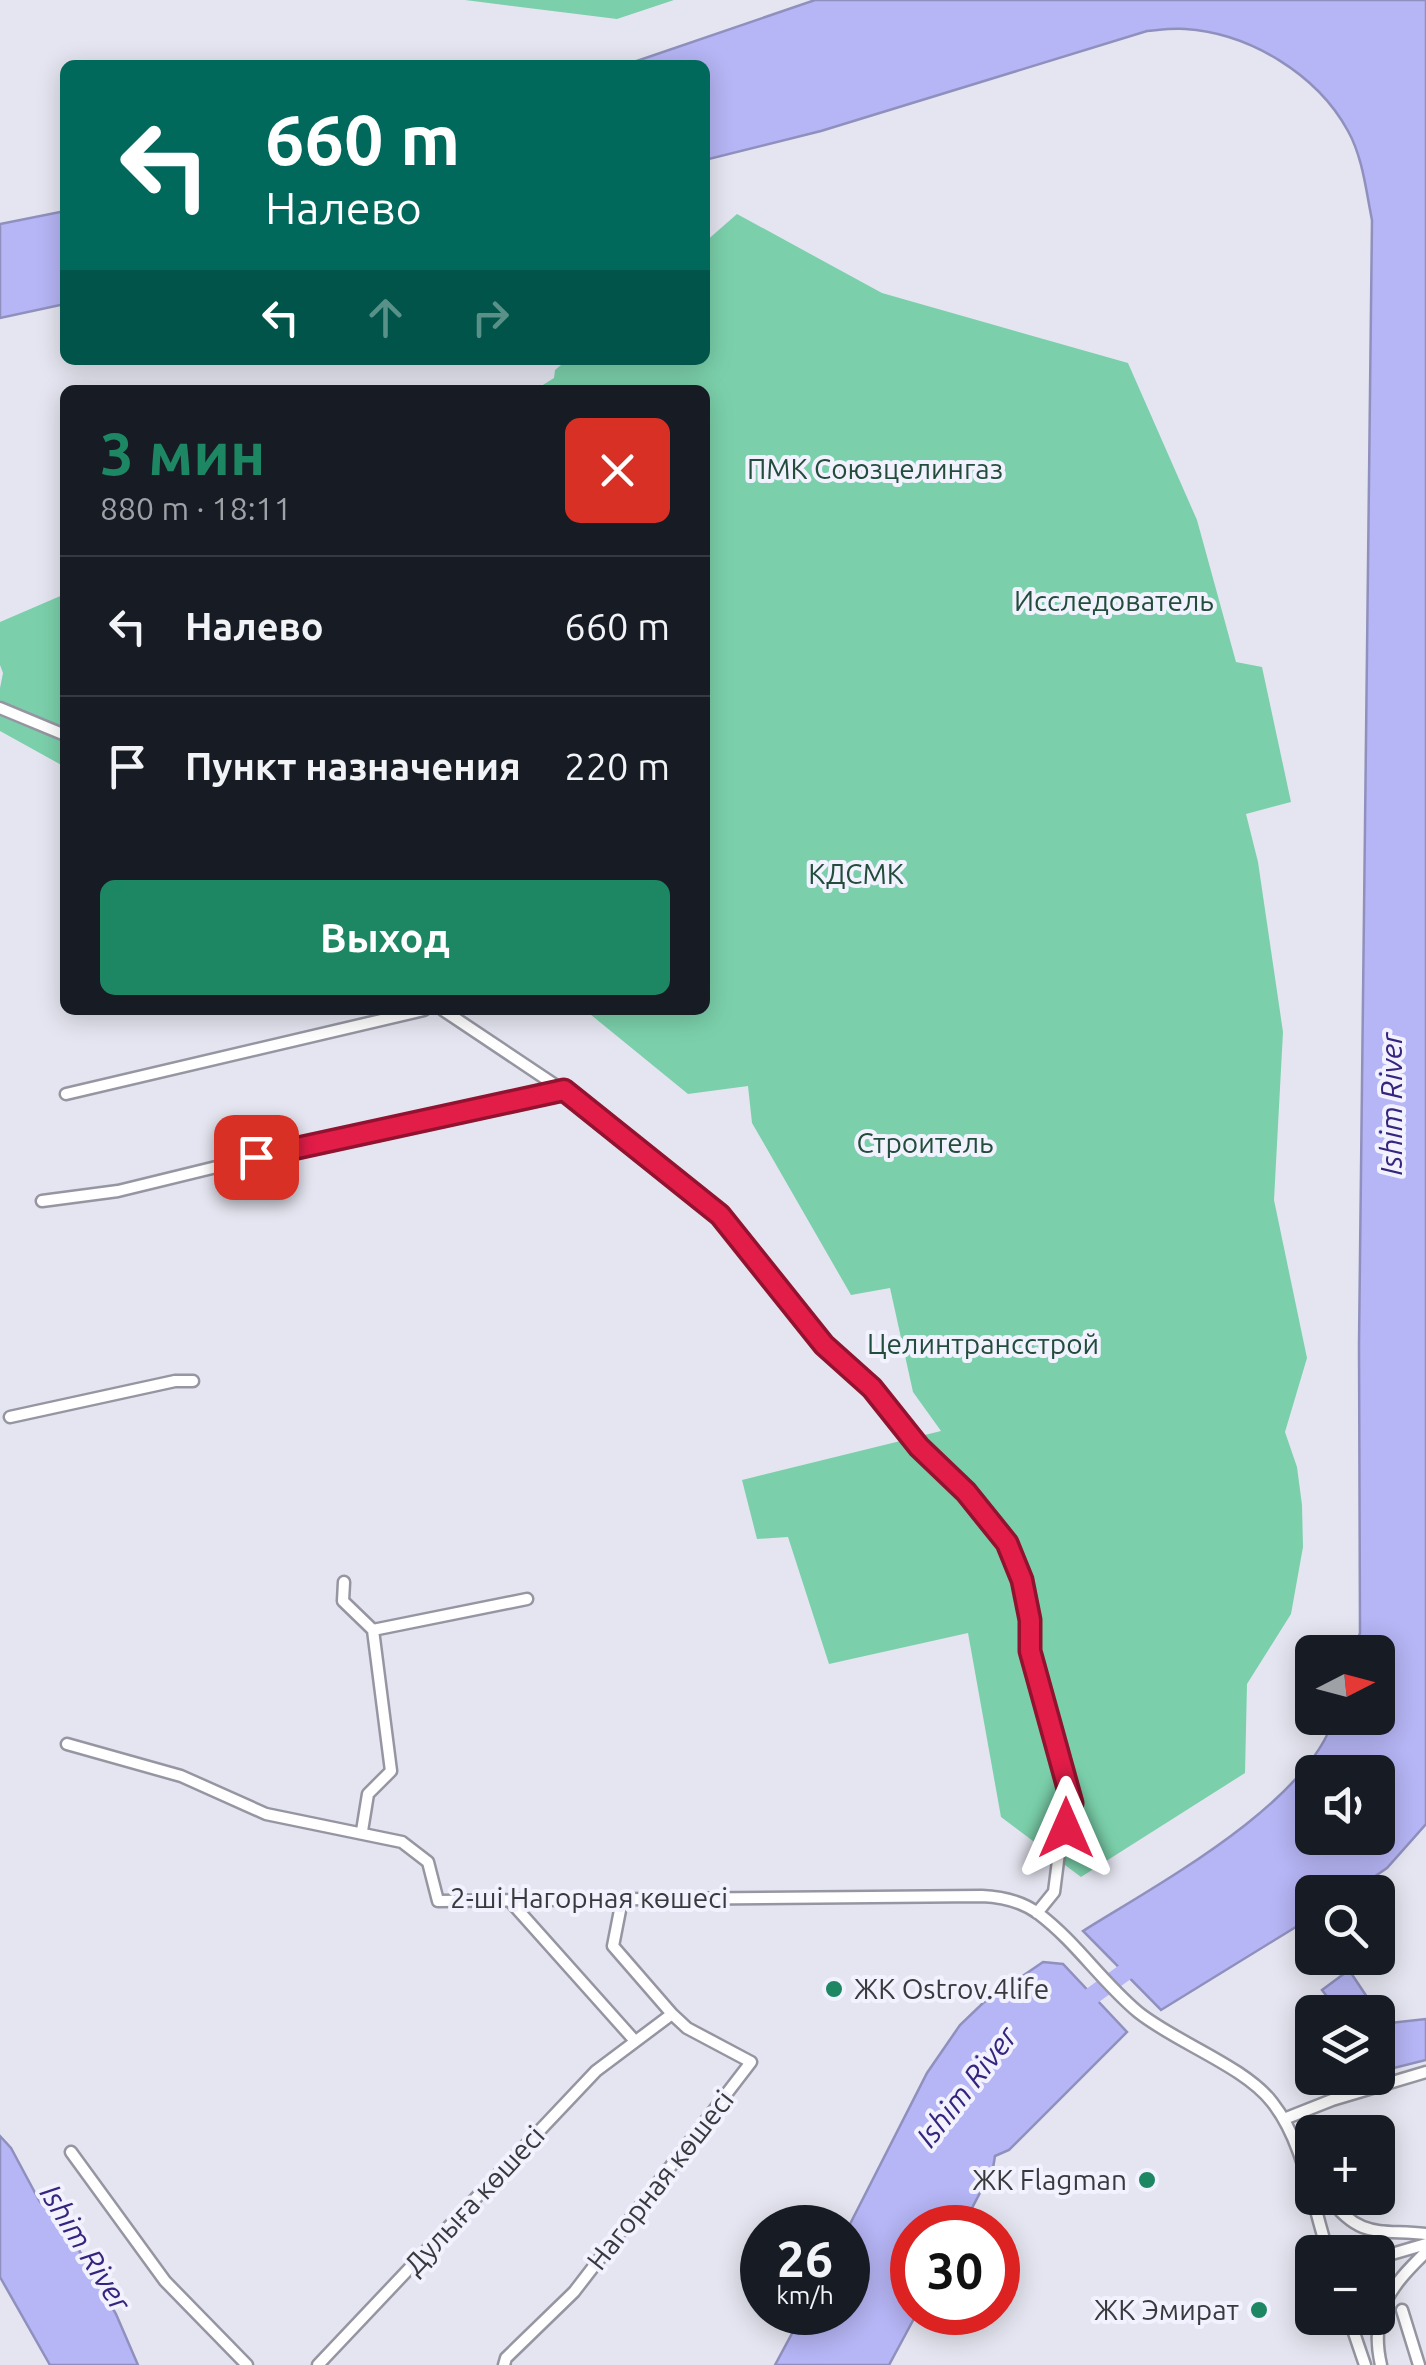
<!DOCTYPE html>
<html lang="ru">
<meta charset="utf-8">
<style>
body{margin:0;font-family:Ubuntu,sans-serif;background:#242831;color:#f1f3f6;height:100vh;display:flex;flex-direction:column;font-size:38px;white-space:nowrap}
*{box-sizing:border-box;margin:0}
p{font-size:32px;color:#9ea1a6}
.icon{flex:none;width:55px;height:55px;fill:none;stroke:currentColor;stroke-width:2;stroke-linecap:round;stroke-linejoin:round}
.map{position:relative;flex:1;overflow:hidden}
.side{position:absolute;left:60px;top:385px;width:650px;height:630px;display:flex;flex-direction:column;background:#171b24;border-radius:15px;box-shadow:0 5px 25px #0003}
.side>*{flex:none}
.top-card{position:absolute;left:60px;top:60px;width:650px;height:305px;border-radius:15px;box-shadow:0 5px 25px #0003;background:#00695c;color:#fff;overflow:hidden}
.needle{width:65px;rotate:84deg}
.controls{position:absolute;left:1295px;top:1635px;display:grid;gap:20px}
.controls a{display:grid;place-items:center;width:100px;height:100px;border-radius:15px;background:#171b24;box-shadow:0 5px 25px #0003;font-size:50px}
.speed{position:absolute;left:740px;top:2205px;display:flex;gap:20px;font-size:50px;font-weight:700;text-align:center}
.speed>*{display:grid;place-content:center;width:130px;height:130px;border-radius:50%;background:#171b24;box-shadow:0 5px 25px #0003;line-height:1}
.speed small{font-size:25px;font-weight:400}
.speed .limit{border:15px solid #d22;background:#fff;color:#111}
.pin{position:absolute;display:grid;place-items:center;width:85px;height:85px;color:#fff;margin:-42px;border-radius:20px;box-shadow:0 5px 15px #0006}
.me{position:absolute;width:110px;margin:-55px;rotate:0deg;stroke-linejoin:round;filter:drop-shadow(0 0 8px #0008)}
.turn{display:flex;align-items:center;gap:35px;height:210px;padding:0 40px;font-size:45px}
.turn .icon{width:130px;height:130px;stroke-width:2.5}
.turn b{display:block;font-size:70px;line-height:85px}
.lanes{display:flex;align-items:center;height:95px;padding:0 40px;background:#0003;justify-content:center;gap:50px;direction:ltr}
.lanes .off{opacity:.35}
.round{display:grid;place-items:center;flex:none;width:105px;height:105px;border-radius:15px;background:#242831}
.head{display:flex;align-items:center;justify-content:space-between;height:170px;padding:0 40px}
h1{font-size:60px;font-weight:700;line-height:75px;color:#1d8662}
.action{display:flex;gap:20px;margin-top:auto;padding:20px 40px}
.action a{flex:1;height:115px;border-radius:15px;background:#1d8662;color:#fff;font-size:40px;font-weight:700;line-height:115px;text-align:center}
ul{padding:0;list-style:none}
li{display:flex;align-items:center;gap:30px;height:140px;padding:0 40px;border-top:2px solid #363941}
li div{flex:1}
li b{display:block;font-size:38px}
li em{font-style:normal}
.map>svg:first-child{display:block}
.green{fill:#7bd0ab}
.water{fill:#b6b5f5;stroke:#9090be;stroke-width:2.5;fill-rule:evenodd}
.lines{fill:none;stroke-linecap:round;stroke-linejoin:round}
.river{stroke:#b6b5f5;stroke-width:18}
.minor-casing{stroke:#9696a2;stroke-width:15}
.minor{stroke:#fff;stroke-width:10}
.route-casing{stroke:#92132f;stroke-width:25}
.route{stroke:#e11d48;stroke-width:18}
.poi-dot{fill:#1d8662;stroke:#f2f2ff;stroke-width:4}
.labels{text-anchor:middle;stroke-width:8;stroke-linejoin:round;paint-order:stroke}
.park-label{font-size:28px;fill:#224d3b;stroke:#f2f2ff}
.street-label{font-size:28px;fill:#39393e;stroke:#f2f2ff}
.poi-label{font-size:28px;fill:#39393e;stroke:#f2f2ff;text-anchor:end}
.water-label{font-size:30px;font-style:italic;fill:#36247e;stroke:#f2f2ff}
</style>
<div class="map">
<svg width="1426" height="2365" viewBox="0 0 1426 2365">
<rect width="100%" height="100%" fill="#e5e5f1"/>
<path class="green" d="M465 0H674L617 19Z
M737 214 882 293 1128 363 1197 520 1236 662 1262 667 1291 802 1246 814 1258 862 1283 1032 1274 1200 1307 1358 1285 1432 1297 1467 1302 1505 1303 1547 1291 1614 1247 1684 1245 1773 1081 1877 1001 1817 968 1633 829 1664 788 1537 757 1539 742 1480 941 1431 913 1392 890 1288 851 1295 752 1123 748 1086 688 1094 585 1010H705V390H535L554 378 555 370 567 360H705V242Z
M65 594V767L0 731V688L3 673 0 665V622Z"/>
<path class="water" d="M815 0H1426V1824L1387 1868 1352 1892H1312V1917L1161 2010 1083 1931C1158 1884 1307 1804 1334 1718H1378V1652H1354L1360 1633 1359 1344 1372 220C1366 191 1363 158 1348 131 1317 74 1249 33 1185 29 1173 28 1159 30 1147 31L821 131 705 160V65H625ZM1312 1772H1378V1838H1312Z
M65 211V304L0 318V224Z
M1043 1962 1063 1964 1127 2032 1009 2150 995 2156 993 2168 962 2227 912 2228V2312L917 2313 889 2365H775L803 2313 848 2312V2228L927 2073 960 2025 983 2003Z
M1349 1970 1383 2021 1390 2023 1426 2019V2060L1378 2072V2012H1339L1322 1990Z
M0 2136 11 2148 40 2202 54 2212 72 2238 116 2314 138 2365H50L0 2277Z"/>
<g class="lines">
<path class="river" d="M1071 2011 1139 1962"/>
<g class="minor-casing">
<path id="minor" d="M0 708 65 735
M443 1010 564 1091 720 1215 824 1345 872 1387 919 1447 966 1493 1007 1543 1022 1580 1031 1620 1030 1651 1073 1803 1059 1853 1054 1892 1037 1913
M66 1094 424 1010
M42 1201 118 1191 294 1148 564 1091
M10 1417 175 1381H193
M344 1582 343 1601 373 1630 391 1771 368 1794 362 1831
M373 1630 527 1599
M67 1744 181 1776 266 1814 402 1842 428 1862 438 1901 982 1896C1003 1897 1022 1901 1039 1914 1076 1942 1102 1982 1138 2012 1175 2042 1244 2066 1272 2102 1304 2142 1312 2204 1328 2252
M511 1902 635 2041
M1284 2119 1332 2100 1426 2072
M71 2152 165 2281 247 2365
M1329 2198C1361 2240 1380 2229 1426 2234
M1378 2258 1426 2244
M1402 2310 1419 2365
M1349 2318 1365 2365
M318 2365 596 2071 672 2014 613 1946 622 1900
M504 2365 506 2358 574 2292 751 2062 687 2028 672 2014
M1381 2365C1369 2313 1390 2287 1426 2252"/>
</g>
<use href="#minor" class="minor"/>
</g>
<g class="lines">
<g class="route-casing">
<path id="route" d="M256 1157 564 1090 720 1215 824 1345 872 1388 919 1447 966 1492 1007 1543 1022 1580 1030 1620V1651L1072 1803 1066 1828"/>
</g>
<use href="#route" class="route"/>
</g>
<g class="poi-dot">
<circle cx="834" cy="1989" r="10"/>
<circle cx="1147" cy="2180" r="10"/>
<circle cx="1259" cy="2310" r="10"/>
</g>
<g class="labels">
<g class="park-label">
<text x="875" y="479">ПМК Союзцелингаз</text>
<text x="1114" y="611">Исследователь</text>
<text x="856" y="884">КДСМК</text>
<text x="925" y="1153">Строитель</text>
<text x="983" y="1354">Целинтрансстрой</text>
</g>
<g class="street-label">
<text x="589" y="1908">2-ші Нагорная көшесі</text>
<text transform="translate(660 2180) rotate(-52)" y="10">Нагорная көшесі</text>
<text transform="translate(474 2200) rotate(-47)" y="10">Дулыға көшесі</text>
</g>
<g class="poi-label">
<text x="854" y="1999" text-anchor="start">ЖК Ostrov.4life</text>
<text x="1127" y="2190">ЖК Flagman</text>
<text x="1239" y="2320">ЖК Эмират</text>
</g>
<g class="water-label">
<text transform="translate(1392 1104) rotate(-90)" y="10">Ishim River</text>
<text transform="translate(967 2087) rotate(-52)" y="10">Ishim River</text>
<text transform="translate(85 2248) rotate(58)" y="10">Ishim River</text>
</g>
</g>
</svg>
<div class="controls">
<a><svg class="needle" viewBox="-14 -14 28 28"><path d="M0-13l5 13h-10z" fill="#e53935"/><path d="M0 13l5-13h-10z" fill="#9ea1a6"/></svg></a>
<a><svg class="icon" aria-label="sound" viewBox="0 0 24 24"><path d="M4 9h4l5-4v14l-5-4H4zM17 9q2 3 0 6"/></svg></a>
<a><svg class="icon" aria-label="search" viewBox="0 0 24 24"><circle cx="10" cy="10" r="6"/><path d="M15 15l6 6"/></svg></a>
<a><svg class="icon" aria-label="layers" viewBox="0 0 24 24"><path d="M12 4l9 5-9 5-9-5zM3 14l9 5 9-5"/></svg></a>
<a>+</a>
<a>−</a>
</div>
<div class="speed"><div>26<small>km/h</small></div><div class="limit">30</div></div>
<div class="pin" style="left:256px;top:1157px;background:#d93025"><svg class="icon" aria-label="arrive" viewBox="0 0 24 24"><path d="M6 21V4h12l-3 4 3 4H6"/></svg></div>
<svg class="me" style="left:1066px;top:1828px" viewBox="-20 -20 40 40"><path d="M0-17L14 15 0 8-14 15z" fill="#e11d48" stroke="#fff" stroke-width="4"/></svg>
<div class="top-card">
<div class="turn"><svg class="icon" aria-label="left" viewBox="0 0 24 24"><path d="M17 20v-9H6M10 6l-5 5 5 5"/></svg><div><b>660 m</b>Налево</div></div>
<div class="lanes"><svg class="icon" aria-label="left" viewBox="0 0 24 24"><path d="M17 20v-9H6M10 6l-5 5 5 5"/></svg><svg class="icon off" aria-label="ahead" viewBox="0 0 24 24"><path d="M12 20V5M6 11l6-6 6 6"/></svg><svg class="icon off" aria-label="right" viewBox="0 0 24 24"><path d="M7 20v-9h11M14 6l5 5-5 5"/></svg></div>
</div>
<section class="side">
<div class="head"><div><h1>3 мин</h1><p>880 m · 18:11</p></div><a class="round" style="background:#d93025;color:#fff"><svg class="icon" aria-label="close" viewBox="0 0 24 24"><path d="M6 6l12 12M18 6L6 18"/></svg></a></div>
<ul>
<li><svg class="icon" aria-label="left" viewBox="0 0 24 24"><path d="M17 20v-9H6M10 6l-5 5 5 5"/></svg><div><b>Налево</b></div><em>660 m</em></li>
<li><svg class="icon" aria-label="arrive" viewBox="0 0 24 24"><path d="M6 21V4h12l-3 4 3 4H6"/></svg><div><b>Пункт назначения</b></div><em>220 m</em></li>
</ul>
<div class="action"><a>Выход</a></div>
</section>
</div>
